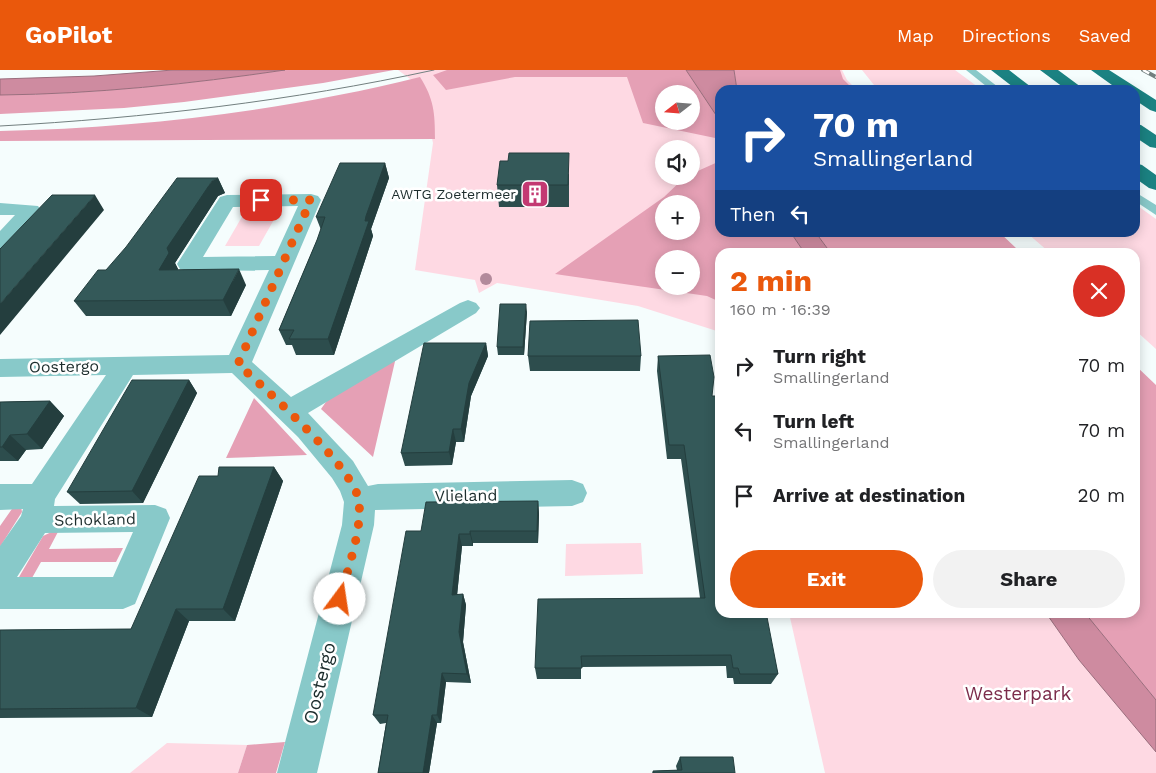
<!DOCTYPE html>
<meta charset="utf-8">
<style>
body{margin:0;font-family:"Work Sans",sans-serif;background:#f2f2f2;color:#202124;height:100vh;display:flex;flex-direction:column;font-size:19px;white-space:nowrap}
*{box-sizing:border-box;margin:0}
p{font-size:16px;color:#757577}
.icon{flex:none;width:28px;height:28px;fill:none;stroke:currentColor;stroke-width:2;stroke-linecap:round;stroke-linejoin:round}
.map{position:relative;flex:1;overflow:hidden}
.sheet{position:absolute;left:715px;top:178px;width:425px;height:370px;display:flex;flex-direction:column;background:#fff;border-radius:15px;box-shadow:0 2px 12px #0003}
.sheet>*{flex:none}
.guide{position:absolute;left:715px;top:15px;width:425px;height:152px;border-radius:15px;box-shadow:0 2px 12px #0003;background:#1a4fa0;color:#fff;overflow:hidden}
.needle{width:32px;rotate:253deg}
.fabs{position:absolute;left:655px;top:15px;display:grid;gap:10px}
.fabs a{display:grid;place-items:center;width:45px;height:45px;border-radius:50%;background:#fff;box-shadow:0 2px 12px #0003;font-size:25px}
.pin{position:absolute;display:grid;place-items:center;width:42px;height:42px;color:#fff;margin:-21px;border-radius:10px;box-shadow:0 2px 8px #0006}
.me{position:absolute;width:55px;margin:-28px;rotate:14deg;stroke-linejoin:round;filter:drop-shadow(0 0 4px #0008)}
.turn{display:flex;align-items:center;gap:18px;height:105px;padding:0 15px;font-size:22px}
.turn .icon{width:65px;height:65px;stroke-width:2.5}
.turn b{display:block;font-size:35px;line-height:42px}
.then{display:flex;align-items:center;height:48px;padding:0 15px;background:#0003;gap:10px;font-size:19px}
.round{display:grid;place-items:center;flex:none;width:52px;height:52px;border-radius:26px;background:#f2f2f2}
.head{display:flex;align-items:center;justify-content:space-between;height:85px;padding:0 15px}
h1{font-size:30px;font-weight:700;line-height:38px;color:#ea580c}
.action{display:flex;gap:10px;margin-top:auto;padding:10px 15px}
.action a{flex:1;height:58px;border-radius:30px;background:#ea580c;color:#fff;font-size:20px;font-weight:700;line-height:58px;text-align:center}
.action a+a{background:#f2f2f2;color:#202124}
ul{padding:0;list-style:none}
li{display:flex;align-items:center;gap:15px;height:65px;padding:0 15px}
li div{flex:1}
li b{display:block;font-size:19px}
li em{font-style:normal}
header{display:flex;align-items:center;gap:30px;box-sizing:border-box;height:70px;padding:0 25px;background:#ea580c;color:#fff}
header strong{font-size:24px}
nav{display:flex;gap:28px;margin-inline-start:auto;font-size:18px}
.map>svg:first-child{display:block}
.green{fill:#fed9e3;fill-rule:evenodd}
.forest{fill:#e5a0b5;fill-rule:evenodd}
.water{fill:#ce8ba0;stroke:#996e7d}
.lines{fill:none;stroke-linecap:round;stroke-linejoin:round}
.service{fill:#88c9c9;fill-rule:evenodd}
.minor{fill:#88c9c9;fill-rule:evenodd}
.motorway{fill:#1b8282;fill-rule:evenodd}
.tram{stroke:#727f7f;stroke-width:1}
.rail-casing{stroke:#727f7f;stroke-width:4}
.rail{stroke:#fff;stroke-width:2.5;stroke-dasharray:7;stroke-linecap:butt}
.tree{fill:#b28a9b}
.wall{fill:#2d4d4d}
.shaded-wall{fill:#243e3e}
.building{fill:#345959;stroke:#243e3e}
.route{stroke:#ea580c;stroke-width:9;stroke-dasharray:0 16.2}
.labels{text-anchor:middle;stroke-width:5;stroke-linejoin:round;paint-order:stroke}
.far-poi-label{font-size:14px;fill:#1c2c2c;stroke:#fff;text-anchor:end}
.street-label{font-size:16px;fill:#1c2c2c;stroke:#fff}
.near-street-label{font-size:19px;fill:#1c2c2c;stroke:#fff}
.near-park-label{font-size:19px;fill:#7c2c4b;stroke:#fff}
</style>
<header>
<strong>GoPilot</strong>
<nav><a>Map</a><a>Directions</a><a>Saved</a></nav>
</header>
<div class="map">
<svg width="1156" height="703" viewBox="0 0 1156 703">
<rect width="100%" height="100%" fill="#f5fdfd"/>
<path class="green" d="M398 0H842L847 10 857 20H720V162L1000 163 1020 182H720V262L638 236 497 213 479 223 475 210 415 200 433 73 421 17ZM664 24H691V51H664ZM664 79H691V106H664ZM664 134H691V161H664ZM664 189H691V216H664Z
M862 0H955L982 20H878Z
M1135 134 1156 149V279L1135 260V182H1049L1027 163 1135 162Z
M243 145 276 146 259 176H225Z
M1156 323V703H825L789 543 1135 542Z
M641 473 643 504 565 506 566 474Z
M167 673 247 675 238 703H130Z"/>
<path class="forest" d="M285 0H394L323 13 184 32 124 38 0 44V25C95 24 190 14 285 0Z
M447 0H686L720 51V69L643 53 627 7H515L446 20 433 5ZM664 24H691V51H664Z
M734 0H840L843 9 854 20H737Z
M420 7C434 29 435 43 435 69L0 71V61C141 58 283 41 420 7Z
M720 91V162L791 163 804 182H720V232L707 226 555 204 664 127 686 106H691V104ZM664 134H691V161H664ZM664 189H691V216H664Z
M816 163H1000L1020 182H830Z
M396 287 373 387 321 339 328 329Z
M1135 295 1156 315V630L1085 543 1135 542Z
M254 328 307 385 226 388Z
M14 436H21L22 442 0 477V456Z
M60 458 49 479 123 478 116 492H41L28 515 19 507 43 466Z
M285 672 276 703H238L247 675Z"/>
<path class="water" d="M173 0H285C190 14 95 24 0 25V9L94 6Z
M686 0H734L737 20H720V51Z
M791 163H816L830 182H804Z
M1046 543H1085L1156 630V682L1079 590Z"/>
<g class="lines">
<path class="service" d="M966 0H976L1002 20H991Z
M1135 122 1156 135V145L1135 131Z"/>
<path class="minor" d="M311 124 318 126 321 130 252 292 291 327 460 233 468 230 476 233 480 238 476 243 308 343 353 391 368 416 378 414 572 410 583 414 587 423 583 432 572 436 375 440 374 455 317 703H277L342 455 344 432 340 421 332 408 298 367 232 303 133 305 55 429 54 436 155 435 166 439 170 448 135 534 123 539H0V476L21 446 23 439 0 440V414H32L106 305 0 307V289L229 285 269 200 188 201 180 199 177 194 220 127 227 125ZM298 136 275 186 203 187 233 137ZM133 462 113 507H17L45 463Z
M0 133 38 136 41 140 7 177 0 179V161L15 145H0Z"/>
<path class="motorway" d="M991 0H1009L1035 20H1017Z
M1040 0H1058L1085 20H1067Z
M1091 0H1109L1156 30V42L1150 40 1135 30V20H1119Z
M1135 54 1141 55 1156 65V78L1150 77 1135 67Z
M1135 93 1142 95 1156 105V120L1149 118 1135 108Z"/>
<path class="tram" d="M0 56C146 48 291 31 434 0"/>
<g class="rail-casing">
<path id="rail" d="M1143 0 1156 7"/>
</g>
<use href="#rail" class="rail"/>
</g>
<circle class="tree" cx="486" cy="209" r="6"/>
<path class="wall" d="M385 93 389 108 371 159 373 166 334 285H296L292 275H286L279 260 317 170 321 160 316 147Z
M569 104V137H499L497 115Z
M218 108 225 123 218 126 175 193 178 199 177 200 246 215 231 246H86L74 231 106 200Z
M527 242 524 285H498L497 277Z
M486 273 488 286 471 326 464 372H456L452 395 405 396 401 383Z
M528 286H641L640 301H530Z
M658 286 712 326 720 339 778 604 771 614H734L733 608H727L726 596 581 597V609H537L535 598 700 528 681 389H667L657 301Z
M189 310 197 323 143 433 80 434 67 422Z
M50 331 64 346 42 379 26 380 18 391H0V332Z
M274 397 283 411 235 551H189L152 647 0 648V560L131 559 218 406Z
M538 431 539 444 538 473H473V476H462L457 525 463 524 466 535 463 572 471 613 446 612 441 653H437L429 703H378L386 653 380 654 373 645 421 461Z
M680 687 735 703H652L653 701 677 700 676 696Z"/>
<path class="shaded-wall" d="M385 93 389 108 371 159 373 166 334 285 328 269 366 146Z
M218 108 225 123 218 126 175 193 178 199 168 215 159 200 167 178 212 111Z
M95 125 104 140 0 265V234Z
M239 199 246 215 231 246 223 230Z
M526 234 527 242 524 285 523 277Z
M486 273 488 286 471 326 464 372 461 359 469 313Z
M189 310 197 323 143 433 132 421Z
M50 331 64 346 42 379 27 364Z
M453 359 456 372 452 395 449 382Z
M10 365 26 380 18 391 2 377Z
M274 397 283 411 235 551 223 539Z
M538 431 539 444 538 473 537 461Z
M470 461 473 473V476L470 464Z
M459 464 462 476 456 536 452 525Z
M463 524 466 535 463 572 471 613 467 604 459 562Z
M176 539 189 551 152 647 136 638Z
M442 603 446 612 441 653 437 645Z
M432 645 437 653 429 703H423Z"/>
<path class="building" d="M509 83H569L568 115H497L500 91H508Z
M340 93H385L366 146 365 151H369L328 269H289L294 260H279L317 170 325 147H316Z
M177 108H218L212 111 167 178 169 183 159 200 239 199 223 230 74 231 98 200H106L126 177Z
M52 125H95L0 234V179Z
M500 234H526L523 277H497Z
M638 250 641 286H528L530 251Z
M424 273H486L469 313 461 359H453L449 382 401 383Z
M710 285 714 307 712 326H718L720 339V542H766L778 604H740L738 598H733L731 585 581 586 582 598H535L538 529 705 528 684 375H669L658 286Z
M132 310H189L132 421 67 422Z
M50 331 27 364 10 365 2 377H0V332Z
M219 397H274L223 539H176L136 638 0 639V560L131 559 199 406H218Z
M538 431 537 461H470V464H459L452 525 463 524 459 562 467 604 442 603 437 645H432L423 703H378L388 645H373L406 461H421L426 432Z
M680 687H733L735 703H654L653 701 682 700Z"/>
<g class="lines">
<path class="route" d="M261 130H311L238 294C265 319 356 399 359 432 362 462 347 500 340 529"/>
</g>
<defs>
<g id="building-square" transform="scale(1.4375)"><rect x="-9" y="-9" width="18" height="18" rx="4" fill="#c33972" stroke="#fff"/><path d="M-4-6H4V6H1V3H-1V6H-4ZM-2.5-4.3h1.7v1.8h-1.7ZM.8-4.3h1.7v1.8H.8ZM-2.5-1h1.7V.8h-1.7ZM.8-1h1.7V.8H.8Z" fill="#fff"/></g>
</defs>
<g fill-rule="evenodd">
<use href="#building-square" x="535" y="124"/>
</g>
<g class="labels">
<g class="far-poi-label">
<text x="516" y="129">AWTG Zoetermeer</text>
</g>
<g class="street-label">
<text transform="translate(64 296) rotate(-1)" y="6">Oostergo</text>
<text transform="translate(466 425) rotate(-1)" y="6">Vlieland</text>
<text transform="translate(95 449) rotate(-1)" y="6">Schokland</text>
</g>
<g class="near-street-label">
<text transform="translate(319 613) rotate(-76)" y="7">Oostergo</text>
</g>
<g class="near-park-label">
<text x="1018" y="630">Westerpark</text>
</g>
</g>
</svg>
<div class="fabs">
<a><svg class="needle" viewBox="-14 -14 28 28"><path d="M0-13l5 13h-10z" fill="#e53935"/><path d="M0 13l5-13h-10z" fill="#757577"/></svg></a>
<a><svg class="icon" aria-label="sound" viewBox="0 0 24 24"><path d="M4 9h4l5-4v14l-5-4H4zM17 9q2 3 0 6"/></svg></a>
<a>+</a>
<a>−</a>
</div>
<div class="pin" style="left:261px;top:130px;background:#d93025"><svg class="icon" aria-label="arrive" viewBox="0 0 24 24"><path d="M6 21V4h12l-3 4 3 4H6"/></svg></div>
<svg class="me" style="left:340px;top:529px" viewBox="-20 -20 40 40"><circle r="19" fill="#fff"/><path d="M0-13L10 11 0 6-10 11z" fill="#ea580c"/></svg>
<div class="guide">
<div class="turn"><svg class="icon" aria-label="right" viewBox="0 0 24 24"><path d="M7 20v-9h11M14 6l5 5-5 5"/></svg><div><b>70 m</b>Smallingerland</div></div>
<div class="then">Then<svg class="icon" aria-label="left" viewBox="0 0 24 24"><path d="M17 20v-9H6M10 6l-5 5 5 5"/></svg></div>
</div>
<section class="sheet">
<div class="head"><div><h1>2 min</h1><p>160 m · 16:39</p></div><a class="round" style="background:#d93025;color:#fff"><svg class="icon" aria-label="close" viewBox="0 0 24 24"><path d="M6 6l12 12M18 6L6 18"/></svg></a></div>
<ul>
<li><svg class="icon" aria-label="right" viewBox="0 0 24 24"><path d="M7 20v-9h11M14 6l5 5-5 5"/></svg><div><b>Turn right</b><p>Smallingerland</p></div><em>70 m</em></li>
<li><svg class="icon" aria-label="left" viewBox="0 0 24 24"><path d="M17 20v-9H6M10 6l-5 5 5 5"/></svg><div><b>Turn left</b><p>Smallingerland</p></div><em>70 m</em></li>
<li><svg class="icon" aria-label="arrive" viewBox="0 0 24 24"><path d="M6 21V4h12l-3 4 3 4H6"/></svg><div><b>Arrive at destination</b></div><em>20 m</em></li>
</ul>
<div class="action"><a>Exit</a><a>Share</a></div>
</section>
</div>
